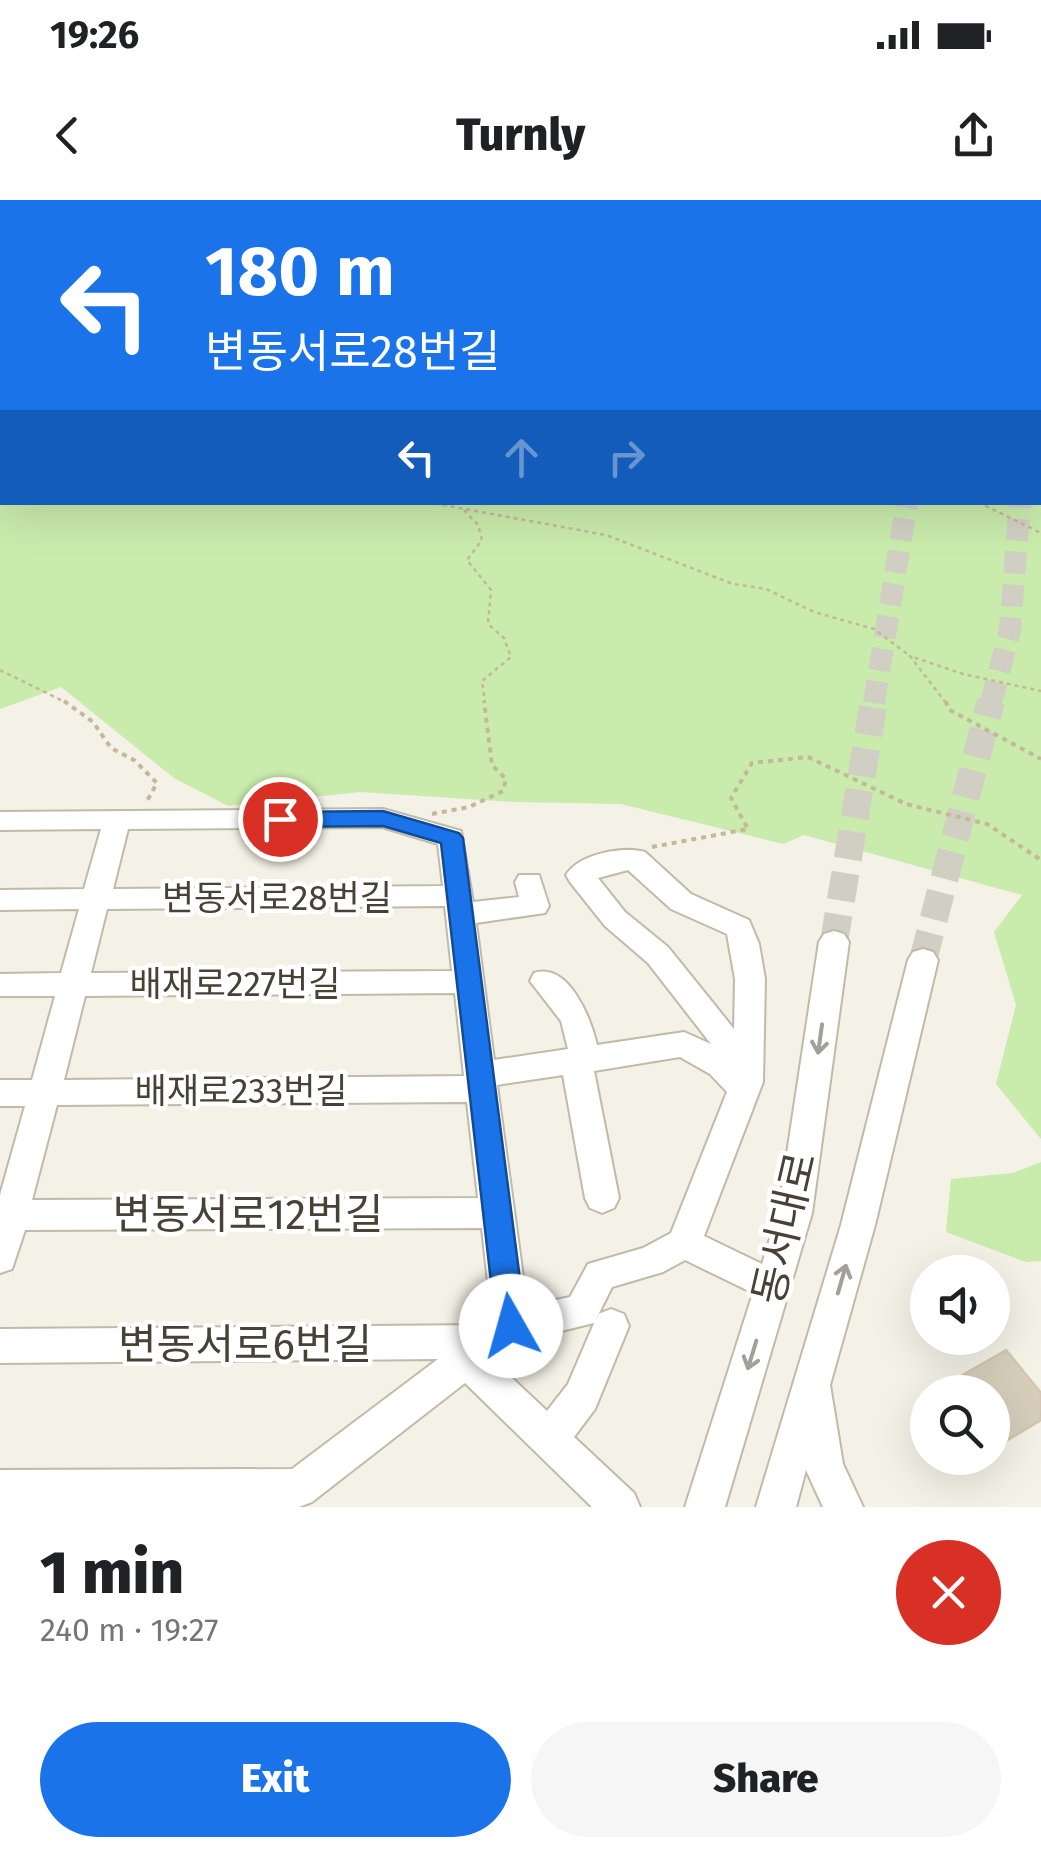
<!DOCTYPE html>
<meta charset="utf-8">
<style>
body{margin:0;font-family:"Fira Sans","Noto Sans KR",sans-serif;background:#f6f6f6;color:#202124;height:100vh;display:flex;flex-direction:column;font-size:38px;white-space:nowrap}
*{box-sizing:border-box;margin:0}
p{font-size:32px;color:#757577}
.icon{flex:none;width:55px;height:55px;fill:none;stroke:currentColor;stroke-width:2;stroke-linecap:round;stroke-linejoin:round}
.map{position:relative;height:1307px;overflow:hidden}
.drawer{display:flex;flex-direction:column;background:#fff;flex:1}
.drawer>*{flex:none}
.banner{position:absolute;left:0px;top:0px;width:1042px;height:305px;box-shadow:0 10px 40px #0002;background:#1a73e8;color:#fff;overflow:hidden}
.tools{position:absolute;left:910px;top:1055px;display:grid;gap:20px}
.tools a{display:grid;place-items:center;width:100px;height:100px;border-radius:50%;background:#fff;box-shadow:0 10px 40px #0002;font-size:50px}
.pin{position:absolute;display:grid;place-items:center;width:85px;height:85px;color:#fff;margin:-42px;border:5px solid #fff;border-radius:50%;box-shadow:0 2px 10px #0007}
.me{position:absolute;width:110px;margin:-55px;rotate:353deg;stroke-linejoin:round;filter:drop-shadow(0 0 8px #0008)}
.turn{display:flex;align-items:center;gap:35px;height:210px;padding:0 40px;font-size:45px}
.turn .icon{width:130px;height:130px;stroke-width:2.5}
.turn b{display:block;font-size:70px;line-height:85px}
.lanes{display:flex;align-items:center;height:95px;padding:0 40px;background:#0003;justify-content:center;gap:50px;direction:ltr}
.lanes .off{opacity:.35}
.round{display:grid;place-items:center;flex:none;width:105px;height:105px;border-radius:52px;background:#f6f6f6}
.summary{display:flex;align-items:center;justify-content:space-between;height:170px;padding:0 40px}
h1{font-size:60px;font-weight:800;line-height:75px}
.primary-button{display:flex;gap:20px;margin-top:auto;padding:20px 40px}
.primary-button a{flex:1;height:115px;border-radius:60px;background:#1a73e8;color:#fff;font-size:40px;font-weight:800;line-height:115px;text-align:center}
.primary-button a+a{background:#f6f6f6;color:#202124}
.status{display:flex;justify-content:space-between;align-items:center;height:70px;padding:0 50px;background:#fff;direction:ltr}
.status svg{height:28px;fill:currentColor}
header{display:flex;justify-content:space-between;align-items:center;height:130px;padding:0 40px;background:#fff;font-size:45px;font-weight:800}
.map>svg:first-child{display:block}
.green{fill:#c9ebac;fill-rule:evenodd}
.building{fill:#d6cebb;stroke:#d2c7ae;stroke-width:2.5}
.lines{fill:none;stroke-linecap:round;stroke-linejoin:round}
.minor-tunnel-far1{stroke:#d1cec3;stroke-width:22;stroke-dasharray:22 11;stroke-linecap:butt}
.minor-tunnel{stroke:#d1cec3;stroke-width:28;stroke-dasharray:28 14;stroke-linecap:butt}
.minor-casing{stroke:#c0baa8;stroke-width:4}
.path-far1{stroke:#c3b898;stroke-width:2.5;stroke-dasharray:4 4;stroke-linecap:butt}
.path{stroke:#c3b898;stroke-width:4;stroke-dasharray:5 5;stroke-linecap:butt}
.minor{fill:#fff;fill-rule:evenodd}
.oneway{stroke:#a3a09a}
.route{fill:#1a73e8;stroke:#114b97;stroke-width:2.5}
.labels{text-anchor:middle;stroke-width:9;stroke-linejoin:round;paint-order:stroke}
.street-label{font-size:35px;fill:#474235;stroke:#fff}
.near-street-label{font-size:42px;fill:#474235;stroke:#fff}
</style>
<div class="status"><b>19:26</b><svg viewBox="0 0 49 12"><path d="M0 12V9h3v3zM5 12V6h3v6zM10 12V3h3v9zM15 12V0h3v12zM26 1h20v11H26zM47 4h2v5h-2z"/></svg></div>
<header><svg class="icon" aria-label="back" viewBox="0 0 24 24"><path d="M15 5l-7 7 7 7"/></svg>Turnly<svg class="icon" aria-label="share" viewBox="0 0 24 24"><path d="M12 15V3M7 8l5-5 5 5M5 13v7h14v-7"/></svg></header>
<div class="map">
<svg width="1041" height="1307" viewBox="0 0 1041 1307">
<rect width="100%" height="100%" fill="#f4f1e6"/>
<path class="green" d="M0 0H1041V939L996 884 1016 805 994 732 1022 695 804 635 783 644 621 604 514 602 360 592 228 606 174 578 61 487 0 509ZM2 2H1040V302H2Z
M1041 962V1061L1026 1062 946 1032 951 979 1013 973Z"/>
<path class="building" d="M1006 1150 1041 1193V1220L996 1247 992 1243V1192H954L947 1184Z"/>
<g class="lines">
<path class="minor-tunnel-far1" d="M874 503 907 302
M991 503 1010 430 1020 302"/>
<path class="minor-tunnel" d="M834 742 874 501
M923 760 991 501"/>
<g class="minor-casing">
<path id="minor" d="M383 609 461 631 473 702 519 697 515 682 519 675H539L549 706 545 713 476 723 494 860 568 849 561 821 530 781 534 773C569 762 591 819 597 845L684 832 711 844 648 763 605 726 570 682 566 675C579 654 622 646 645 652L691 694 749 720 759 744 765 779 763 882 704 1036 762 1064 778 1013 819 742 824 734 834 731 844 734 849 742 812 1013 725 1307H685L753 1093 685 1060 663 1072 612 1087 594 1123 520 1141 494 1161 547 1211 568 1184 598 1114 611 1109 624 1114 629 1126 595 1209 574 1237 634 1293 640 1307H592L465 1183 312 1302 299 1307H0V1270L292 1269 438 1159 0 1163V1129L484 1125 492 1119 482 1028 25 1030 12 1069 0 1073V995L25 906H0V880H32L55 796H0V774L61 773 79 709 0 710V690L84 689 101 629 0 630V612ZM382 627 438 644 443 686 113 689 128 629ZM628 670 671 709 727 734 735 779 734 829 668 747 625 712 598 678ZM445 706 452 771 91 773 107 709ZM455 793 464 876 64 880 85 796ZM680 857 710 874 727 892 671 1033 643 1048 588 1064 570 1097 527 1106 497 885 563 875 585 998 590 1008 602 1013 614 1008 619 998 594 871ZM467 902 478 998 32 1000 57 905Z
M923 749 933 752 938 760 875 1025 830 1185 843 1264 863 1307H823L806 1270 796 1307H756L841 1025 908 760 913 752Z"/>
</g>
<path class="path-far1" d="M116 0 124 2
M321 0 325 2
M427 302 606 335 733 384 766 389 814 412 874 429 910 456
M978 302 1041 333
M464 310 478 325 482 340 467 360 491 390 488 424 504 438 511 457 482 481 485 503
M0 470 67 503
M946 503 910 456 963 474 1041 491"/>
<path class="path" d="M64 501 93 522 111 548 134 560 157 583 147 601
M946 501 948 509 1041 559
M432 614 469 607 503 591 506 579 492 565 484 501
M652 647 748 629 731 598 752 563 808 557 906 604 987 624 1041 660"/>
<use href="#minor" class="minor"/>
</g>
<defs><path id="oneway-shaft" d="M-6 0H5M1.5-3L5.5 0L1.5 3" fill="none" stroke-width="1.6" stroke-linecap="round" stroke-linejoin="round" transform="scale(2.5)"/></defs>
<g class="oneway">
<use href="#oneway-shaft" transform="translate(820 839) rotate(98)"/>
<use href="#oneway-shaft" transform="translate(842 1079) rotate(-74)"/>
<use href="#oneway-shaft" transform="translate(752 1155) rotate(107)"/>
</g>
<path class="route" d="M383 611 459 633 463 638 526 1126 521 1135 511 1139 500 1135 496 1126 441 643 383 626 280 627 269 619 280 612Z"/>
<g class="labels">
<g class="street-label">
<text x="277" y="710">변동서로28번길</text>
<text x="235" y="796">배재로227번길</text>
<text x="241" y="903">배재로233번길</text>
</g>
<g class="near-street-label">
<text x="248" y="1029">변동서로12번길</text>
<text transform="translate(784 1028) rotate(-77)" y="15">동서대로</text>
<text x="245" y="1159">변동서로6번길</text>
</g>
</g>
</svg>
<div class="tools">
<a><svg class="icon" aria-label="sound" viewBox="0 0 24 24"><path d="M4 9h4l5-4v14l-5-4H4zM17 9q2 3 0 6"/></svg></a>
<a><svg class="icon" aria-label="search" viewBox="0 0 24 24"><circle cx="10" cy="10" r="6"/><path d="M15 15l6 6"/></svg></a>
</div>
<div class="pin" style="left:280px;top:619px;background:#d93025"><svg class="icon" aria-label="arrive" viewBox="0 0 24 24"><path d="M6 21V4h12l-3 4 3 4H6"/></svg></div>
<svg class="me" style="left:511px;top:1126px" viewBox="-20 -20 40 40"><circle r="19" fill="#fff"/><path d="M0-13L10 11 0 6-10 11z" fill="#1a73e8"/></svg>
<div class="banner">
<div class="turn"><svg class="icon" aria-label="left" viewBox="0 0 24 24"><path d="M17 20v-9H6M10 6l-5 5 5 5"/></svg><div><b>180 m</b>변동서로28번길</div></div>
<div class="lanes"><svg class="icon" aria-label="left" viewBox="0 0 24 24"><path d="M17 20v-9H6M10 6l-5 5 5 5"/></svg><svg class="icon off" aria-label="ahead" viewBox="0 0 24 24"><path d="M12 20V5M6 11l6-6 6 6"/></svg><svg class="icon off" aria-label="right" viewBox="0 0 24 24"><path d="M7 20v-9h11M14 6l5 5-5 5"/></svg></div>
</div>
</div>
<section class="drawer">
<div class="summary"><div><h1>1 min</h1><p>240 m · 19:27</p></div><a class="round" style="background:#d93025;color:#fff"><svg class="icon" aria-label="close" viewBox="0 0 24 24"><path d="M6 6l12 12M18 6L6 18"/></svg></a></div>
<div class="primary-button"><a>Exit</a><a>Share</a></div>
</section>
